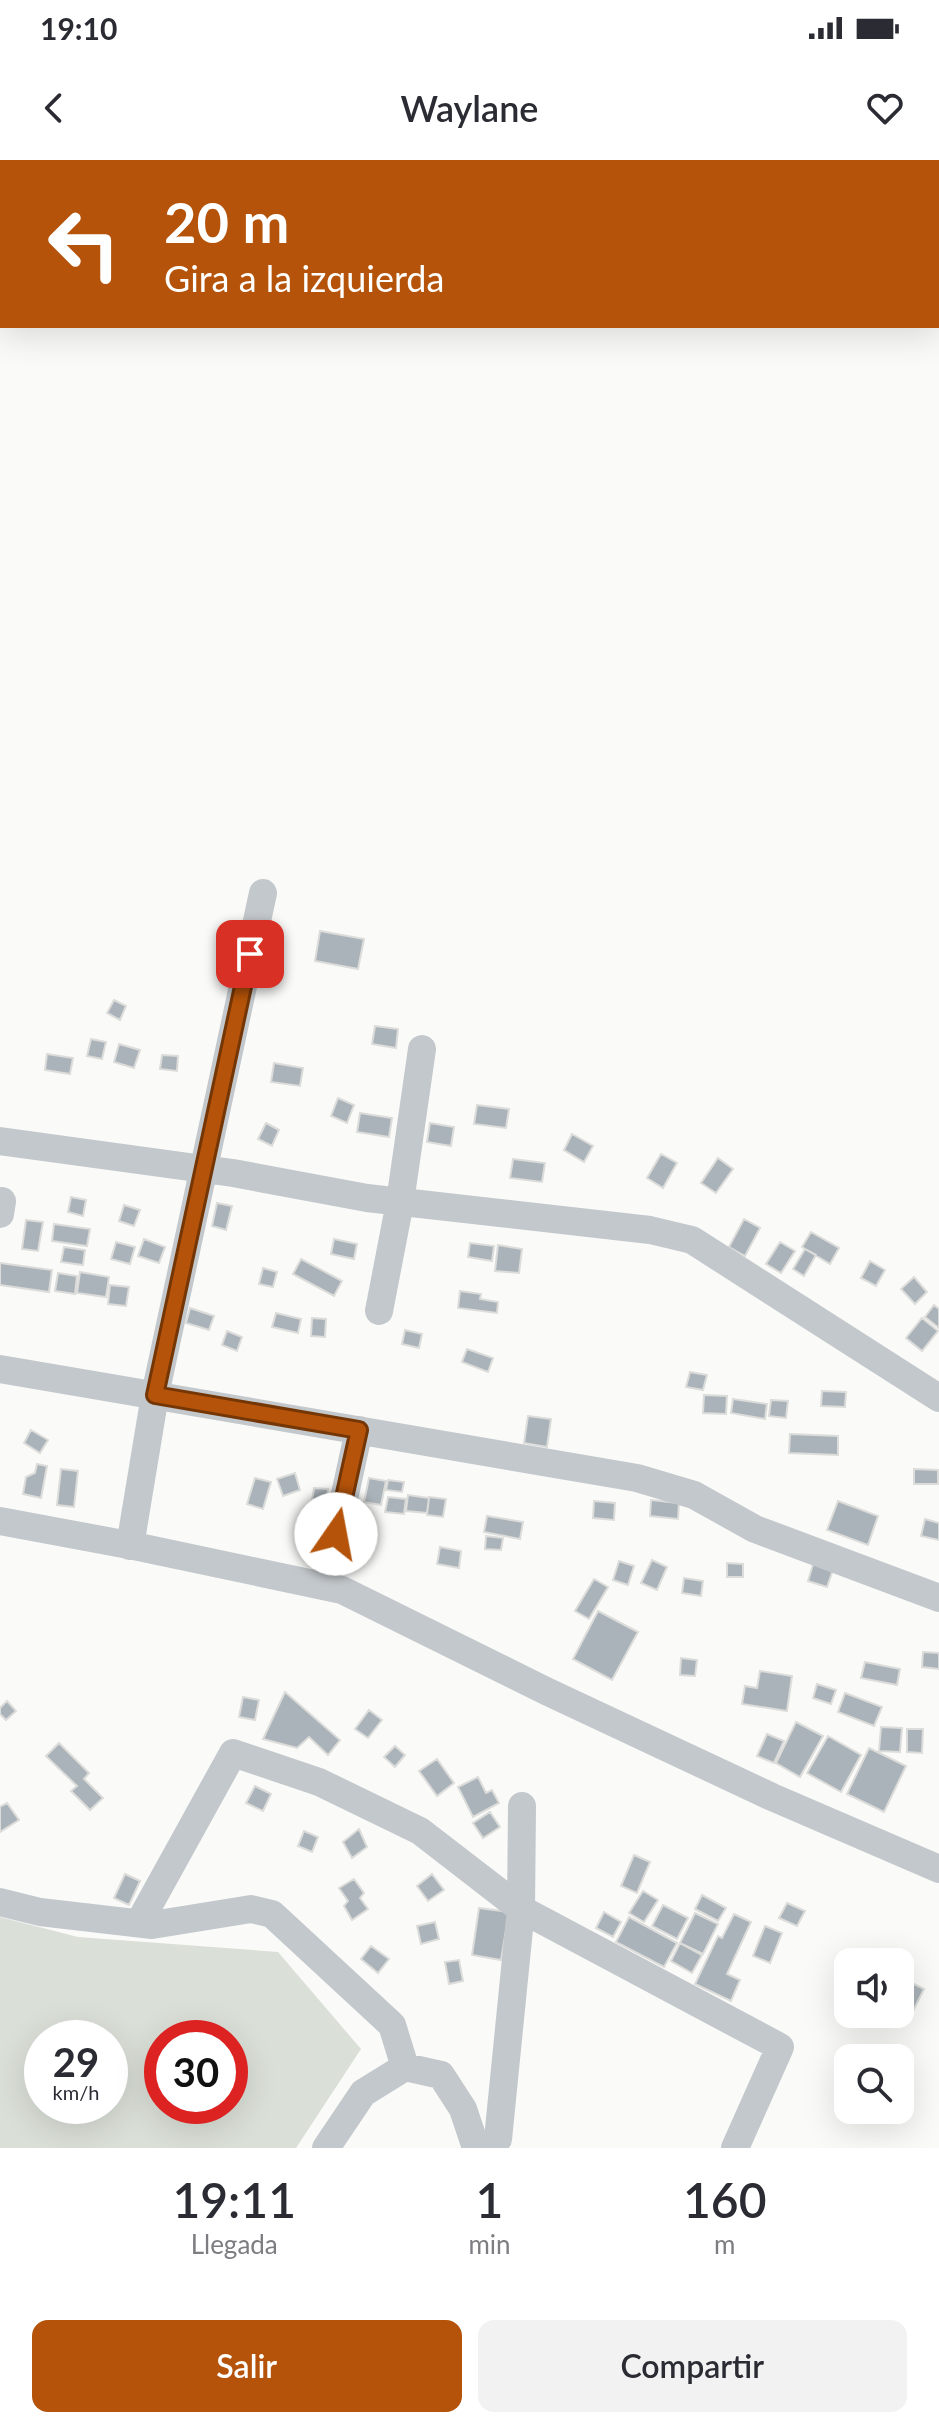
<!DOCTYPE html>
<html lang="es">
<style>
body{margin:0;font-family:Lato,sans-serif;background:#f2f2f3;color:#2b2b33;height:100vh;display:flex;flex-direction:column;font-size:30px;white-space:nowrap}
*{box-sizing:border-box;margin:0}
p{font-size:26px;color:#7c7c81}
.icon{flex:none;width:44px;height:44px;fill:none;stroke:currentColor;stroke-width:2;stroke-linecap:round;stroke-linejoin:round}
.map{position:relative;height:1988px;overflow:hidden}
.details{display:flex;flex-direction:column;background:#fff;flex:1}
.details>*{flex:none}
.hud{position:absolute;left:0px;top:0px;width:940px;height:168px;box-shadow:0 8px 32px #0002;background:#b45309;color:#fff;overflow:hidden}
.tools{position:absolute;left:834px;top:1788px;display:grid;gap:16px}
.tools a{display:grid;place-items:center;width:80px;height:80px;border-radius:16px;background:#fff;box-shadow:0 8px 32px #0002;font-size:40px}
.speed{position:absolute;left:24px;top:1860px;display:flex;gap:16px;font-size:40px;font-weight:700;text-align:center}
.speed>*{display:grid;place-content:center;width:104px;height:104px;border-radius:50%;background:#fff;box-shadow:0 8px 32px #0002;line-height:1}
.speed small{font-size:20px;font-weight:400}
.speed .limit{border:12px solid #d22;background:#fff;color:#111}
.pin{position:absolute;display:grid;place-items:center;width:68px;height:68px;color:#fff;margin:-34px;border-radius:16px;box-shadow:0 4px 12px #0006}
.me{position:absolute;width:88px;margin:-44px;rotate:12deg;stroke-linejoin:round;filter:drop-shadow(0 0 6px #0008)}
.turn{display:flex;align-items:center;gap:28px;height:168px;padding:0 32px;font-size:36px}
.turn .icon{width:104px;height:104px;stroke-width:2.5}
.turn b{display:block;font-size:56px;line-height:68px}
.eta{display:flex;justify-content:space-evenly;align-items:center;height:136px;text-align:center}
.eta b{font-size:48px;font-weight:600;line-height:56px}
.action{display:flex;gap:16px;margin-top:auto;padding:16px 32px}
.action a{flex:1;height:92px;border-radius:16px;background:#b45309;color:#fff;font-size:32px;font-weight:600;line-height:92px;text-align:center}
.action a+a{background:#f2f2f3;color:#2b2b33}
.status{display:flex;justify-content:space-between;align-items:center;height:56px;padding:0 40px;background:#fff;direction:ltr}
.status svg{height:22px;fill:currentColor}
header{display:flex;justify-content:space-between;align-items:center;height:104px;padding:0 32px;background:#fff;font-size:36px;font-weight:600}
.map>svg:first-child{display:block}
.green{fill:#dadfd7;fill-rule:evenodd}
.building{fill:#aab3b9;stroke:#dcdcda;stroke-width:2}
.lines{fill:none;stroke-linecap:round;stroke-linejoin:round}
.minor{stroke:#c3c8cc;stroke-width:28}
.route-casing{stroke:#753606;stroke-width:20}
.route{stroke:#b45309;stroke-width:14}
</style>
<div class="status"><b>19:10</b><svg viewBox="0 0 49 12"><path d="M0 12V9h3v3zM5 12V6h3v6zM10 12V3h3v9zM15 12V0h3v12zM26 1h20v11H26zM47 4h2v5h-2z"/></svg></div>
<header><svg class="icon" aria-label="back" viewBox="0 0 24 24"><path d="M15 5l-7 7 7 7"/></svg>Waylane<svg class="icon" aria-label="heart" viewBox="0 0 24 24"><path d="M12 20l-8-8c-3-5 5-10 8-4 3-6 11-1 8 4z"/></svg></header>
<div class="map">
<svg width="939" height="1988" viewBox="0 0 939 1988">
<rect width="100%" height="100%" fill="#fafaf8"/>
<path class="green" d="M0 1757 78 1777 278 1792 361 1889 296 1988H0ZM42 1878H110V1946H42ZM162 1878H230V1946H162Z"/>
<path class="building" d="M320 771 364 779 358 809 315 801Z
M114 840 126 846 120 860 107 853Z
M375 866 398 869 396 888 372 884Z
M91 879 106 882 102 899 87 896Z
M119 884 140 890 134 908 114 902Z
M47 894 73 898 70 914 45 910Z
M162 895 178 896 177 911 160 909Z
M274 903 303 908 300 926 271 922Z
M338 938 354 945 347 963 331 956Z
M477 945 509 949 506 968 474 964Z
M360 953 392 958 389 977 357 972Z
M266 963 279 970 272 986 258 979Z
M430 963 454 967 451 986 427 982Z
M572 974 593 986 584 1002 564 990Z
M661 994 677 1003 663 1028 647 1018Z
M718 998 733 1009 716 1033 701 1023Z
M513 999 545 1003 542 1022 510 1018Z
M71 1037 86 1040 83 1056 68 1052Z
M217 1043 232 1046 226 1070 212 1066Z
M124 1045 140 1050 134 1066 119 1061Z
M744 1059 760 1068 745 1096 729 1087Z
M26 1060 43 1062 38 1091 22 1089Z
M54 1064 90 1069 87 1086 52 1081Z
M811 1072 839 1088 830 1104 802 1087Z
M144 1079 165 1087 159 1103 138 1096Z
M334 1079 357 1084 354 1099 331 1094Z
M116 1082 135 1087 130 1104 111 1099Z
M780 1082 795 1091 781 1113 766 1104Z
M470 1083 494 1086 492 1101 468 1097Z
M498 1085 522 1089 519 1113 495 1111Z
M64 1087 85 1090 83 1105 61 1102Z
M805 1089 816 1095 804 1116 793 1109Z
M301 1099 342 1121 334 1136 293 1114Z
M870 1101 885 1110 876 1126 861 1118Z
M0 1103 52 1110 49 1132 0 1125Z
M263 1108 277 1112 273 1127 259 1124Z
M80 1112 109 1117 106 1137 77 1133Z
M58 1113 77 1116 75 1134 55 1131Z
M914 1117 927 1132 915 1144 901 1129Z
M110 1125 129 1127 126 1146 108 1144Z
M460 1131 481 1134 480 1139 498 1142 497 1153 458 1148Z
M934 1145 939 1149V1168L925 1157Z
M190 1148 214 1156 209 1170 186 1163Z
M276 1153 301 1159 298 1173 272 1167Z
M312 1158 326 1159 325 1177 311 1176Z
M922 1158 938 1171 922 1191 906 1178Z
M405 1170 422 1174 419 1188 402 1184Z
M227 1171 242 1177 237 1191 222 1185Z
M467 1189 493 1198 488 1212 462 1202Z
M690 1212 707 1215 703 1230 686 1227Z
M822 1231 846 1232 845 1247 821 1246Z
M704 1235 727 1236 726 1254 703 1253Z
M733 1239 767 1244 765 1259 731 1253Z
M771 1240 788 1241 786 1258 769 1256Z
M528 1256 551 1259 547 1287 524 1283Z
M31 1270 48 1280 40 1293 24 1283Z
M790 1274 838 1276V1295L789 1293Z
M37 1304 47 1306 41 1338 23 1334 26 1317 35 1313Z
M61 1309 78 1311 74 1347 57 1345Z
M914 1309 938 1310V1324H914Z
M295 1313 300 1330 283 1336 277 1319Z
M255 1318 271 1322 263 1349 247 1344Z
M369 1318 386 1321 381 1345 364 1342Z
M388 1320 404 1322 402 1332 386 1330Z
M314 1328 328 1329 325 1348 311 1346Z
M408 1335 429 1338 427 1353 406 1351Z
M388 1337 406 1339 404 1354 385 1352Z
M429 1337 446 1339 443 1357 427 1355Z
M651 1340 679 1343 678 1359 650 1356Z
M594 1341 615 1343 614 1360 593 1358Z
M838 1341 878 1356 868 1385 827 1370Z
M487 1356 523 1362 520 1379 484 1372Z
M925 1359 939 1363V1380L921 1376Z
M486 1376 503 1378 501 1390 485 1389Z
M440 1387 461 1391 459 1408 437 1404Z
M652 1400 667 1407 657 1430 641 1423Z
M619 1401 634 1406 628 1425 613 1420Z
M814 1401 834 1407 827 1427 808 1421Z
M727 1403 743 1404V1417H727Z
M684 1418 703 1421 701 1436 682 1433Z
M594 1419 608 1427 589 1459 575 1451Z
M598 1451 638 1472 612 1520 573 1499Z
M923 1492 939 1493V1509L922 1507Z
M681 1498 697 1500 695 1516 680 1515Z
M865 1502 900 1509 897 1525 861 1518Z
M760 1511 792 1516 787 1551 742 1544 745 1526 757 1528Z
M817 1524 836 1530 831 1544 813 1538Z
M285 1532 340 1580 328 1595 309 1577 297 1588 263 1579Z
M845 1533 882 1547 874 1566 838 1552Z
M243 1537 259 1540 255 1560 239 1557Z
M7 1541 16 1551 6 1560 0 1554V1548Z
M369 1550 382 1560 368 1578 355 1569Z
M796 1562 823 1576 800 1617 776 1603Z
M881 1567 902 1568 900 1592 879 1591Z
M907 1569H923L922 1593 907 1592Z
M767 1574 784 1581 774 1603 757 1596Z
M828 1576 861 1595 841 1632 807 1613Z
M59 1583 89 1613 84 1619 103 1638 90 1650 71 1631 77 1626 46 1596Z
M395 1586 405 1595 395 1607 384 1597Z
M869 1588 906 1606 884 1652 847 1634Z
M437 1599 454 1623 437 1636 419 1611Z
M478 1617 486 1633 492 1630 499 1643 473 1657 458 1627Z
M255 1626 271 1634 263 1651 246 1643Z
M7 1643 19 1660 0 1672V1647Z
M490 1652 500 1667 483 1678 473 1663Z
M359 1669 367 1687 352 1698 343 1682Z
M304 1671 318 1677 312 1692 298 1686Z
M634 1695 650 1702 637 1733 621 1726Z
M125 1714 140 1721 129 1745 114 1738Z
M432 1714 444 1730 428 1741 417 1726Z
M354 1719 364 1733 360 1738 368 1749 352 1760 344 1746 348 1741 339 1728Z
M643 1731 658 1740 644 1762 629 1753Z
M702 1735 726 1748 718 1761 695 1749Z
M787 1743 805 1751 797 1766 779 1758Z
M663 1745 688 1758 677 1779 652 1766Z
M479 1748 509 1752 501 1800 472 1795Z
M604 1752 621 1762 613 1777 596 1768Z
M695 1753 718 1764 703 1794 680 1783Z
M734 1754 751 1762 727 1814 740 1820 731 1841 695 1824 718 1776 722 1778Z
M629 1757 677 1783 664 1807 616 1782Z
M435 1762 439 1779 421 1784 417 1766Z
M765 1766 782 1773 770 1803 753 1796Z
M680 1783 702 1795 692 1813 671 1801Z
M371 1786 389 1799 378 1813 361 1799Z
M459 1800 463 1821 449 1824 445 1802Z
M906 1820 924 1829 912 1853 900 1847V1830Z"/>
<g class="lines">
<path class="minor" d="M0 981 233 1013 367 1038 650 1070 692 1080 939 1238
M0 1054 2 1041
M379 1151 400 1042 422 889
M0 1209 637 1318 694 1335 755 1369 939 1438
M0 1361 134 1386 342 1430 546 1531 772 1637 939 1709
M130 1386 155 1235 263 733
M325 1426 359 1270
M0 1742 40 1752 152 1765 251 1749 272 1754 392 1865 405 1907
M139 1763 233 1593 319 1622 420 1671 521 1749 780 1887 735 1988
M498 1979 521 1749 522 1646
M326 1988 363 1933 405 1907 441 1915 463 1949 476 1988"/>
</g>
<g class="lines">
<g class="route-casing">
<path id="route" d="M250 794 155 1235 359 1270 336 1374"/>
</g>
<use href="#route" class="route"/>
</g>
</svg>
<div class="tools">
<a><svg class="icon" aria-label="sound" viewBox="0 0 24 24"><path d="M4 9h4l5-4v14l-5-4H4zM17 9q2 3 0 6"/></svg></a>
<a><svg class="icon" aria-label="search" viewBox="0 0 24 24"><circle cx="10" cy="10" r="6"/><path d="M15 15l6 6"/></svg></a>
</div>
<div class="speed"><div>29<small>km/h</small></div><div class="limit">30</div></div>
<div class="pin" style="left:250px;top:794px;background:#d93025"><svg class="icon" aria-label="arrive" viewBox="0 0 24 24"><path d="M6 21V4h12l-3 4 3 4H6"/></svg></div>
<svg class="me" style="left:336px;top:1374px" viewBox="-20 -20 40 40"><circle r="19" fill="#fff"/><path d="M0-13L10 11 0 6-10 11z" fill="#b45309"/></svg>
<div class="hud">
<div class="turn"><svg class="icon" aria-label="left" viewBox="0 0 24 24"><path d="M17 20v-9H6M10 6l-5 5 5 5"/></svg><div><b>20 m</b>Gira a la izquierda</div></div>
</div>
</div>
<section class="details">
<div class="eta">
<div><b>19:11</b><p>Llegada</p></div>
<div><b>1</b><p>min</p></div>
<div><b>160</b><p>m</p></div>
</div>
<div class="action"><a>Salir</a><a>Compartir</a></div>
</section>
